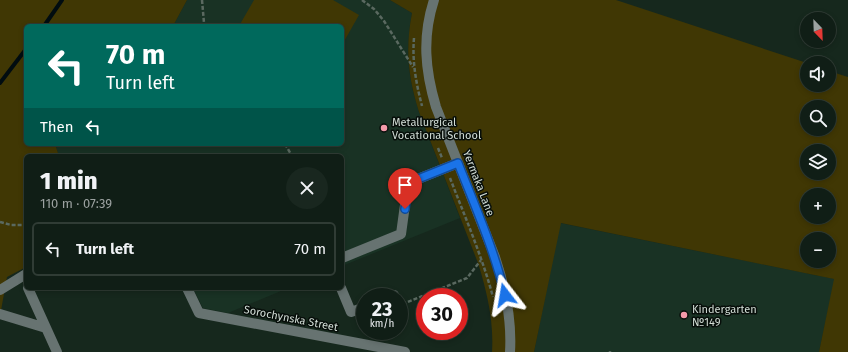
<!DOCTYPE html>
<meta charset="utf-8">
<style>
body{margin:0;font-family:"Fira Sans",sans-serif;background:#19271f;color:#f1f3f6;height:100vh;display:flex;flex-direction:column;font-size:15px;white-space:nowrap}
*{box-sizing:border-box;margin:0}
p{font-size:13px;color:#9ca2a1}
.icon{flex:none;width:22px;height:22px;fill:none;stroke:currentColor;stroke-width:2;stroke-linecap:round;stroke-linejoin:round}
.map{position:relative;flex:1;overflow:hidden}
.details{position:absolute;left:24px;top:154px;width:320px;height:136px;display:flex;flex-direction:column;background:#101e16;border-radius:6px;box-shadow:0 2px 6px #0003,0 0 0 1px #303c35}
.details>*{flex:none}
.guide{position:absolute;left:24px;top:24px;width:320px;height:122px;border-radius:6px;box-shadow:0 2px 6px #0003,0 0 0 1px #303c35;background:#00695c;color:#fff;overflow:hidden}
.needle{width:26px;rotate:157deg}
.fabs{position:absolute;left:800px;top:12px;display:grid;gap:8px}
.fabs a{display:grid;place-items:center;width:36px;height:36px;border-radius:50%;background:#101e16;box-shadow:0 2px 6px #0003,0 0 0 1px #303c35;font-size:20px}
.speed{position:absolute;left:356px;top:288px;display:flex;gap:8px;font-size:20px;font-weight:700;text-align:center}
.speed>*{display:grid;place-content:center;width:52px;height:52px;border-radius:50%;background:#101e16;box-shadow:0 2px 6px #0003,0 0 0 1px #303c35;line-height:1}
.speed small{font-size:10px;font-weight:400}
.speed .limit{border:6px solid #d22;background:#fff;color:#111}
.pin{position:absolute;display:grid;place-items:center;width:34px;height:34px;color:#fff;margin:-41px -17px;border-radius:50% 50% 50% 0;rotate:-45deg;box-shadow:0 0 4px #0007}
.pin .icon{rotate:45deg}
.me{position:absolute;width:44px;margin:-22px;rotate:346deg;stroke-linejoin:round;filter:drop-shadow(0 0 3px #0008)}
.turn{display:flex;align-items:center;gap:14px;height:84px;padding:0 16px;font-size:18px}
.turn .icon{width:52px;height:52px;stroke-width:2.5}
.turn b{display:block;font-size:28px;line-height:34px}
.then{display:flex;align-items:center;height:38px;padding:0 16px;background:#0003;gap:8px;font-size:15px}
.round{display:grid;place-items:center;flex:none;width:42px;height:42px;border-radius:21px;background:#19271f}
.summary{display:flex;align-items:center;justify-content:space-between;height:68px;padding:0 16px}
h1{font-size:24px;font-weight:800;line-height:30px}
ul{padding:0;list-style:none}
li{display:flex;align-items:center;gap:12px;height:54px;margin:0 8px 6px;padding:0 8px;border:2px solid #303c35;border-radius:6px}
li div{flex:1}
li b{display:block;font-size:15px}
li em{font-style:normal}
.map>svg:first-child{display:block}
.built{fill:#193224}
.green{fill:#403704;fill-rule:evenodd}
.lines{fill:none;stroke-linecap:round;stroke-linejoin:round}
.stream{stroke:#010c10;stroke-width:4}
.path{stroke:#5a6960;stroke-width:2.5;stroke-dasharray:4 2;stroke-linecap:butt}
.minor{stroke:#677371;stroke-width:10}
.route-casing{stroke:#114b97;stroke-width:10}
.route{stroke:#1a73e8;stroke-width:7}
.poi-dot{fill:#f39aa9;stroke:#070e0a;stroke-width:1.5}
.labels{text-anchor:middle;stroke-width:3;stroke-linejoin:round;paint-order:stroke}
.poi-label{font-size:11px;fill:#d2ddd6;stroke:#070e0a;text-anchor:start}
.street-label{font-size:11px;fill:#d2ddd6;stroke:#070e0a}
</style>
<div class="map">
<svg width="848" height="352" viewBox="0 0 848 352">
<rect width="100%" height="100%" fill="#16281d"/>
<path class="built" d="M187 0H390L412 13 410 25 408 47 409 69 413 91 419 112 460 218 342 266V156H59L55 144H342V26H173Z
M560 223 835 279 819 352H534Z
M193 288H288L228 313 203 308Z"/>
<path class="green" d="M0 0H187L173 26H26V144H55L59 156H26V267L7 277 0 316Z
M254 0H333L359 15 342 45V26H239Z
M390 0H616L807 63V85H829V71L848 77V352H819L834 279 561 223 534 352H492C494 321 487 292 478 263L419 112C408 77 405 49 412 13ZM807 107H829V129H807ZM807 151H829V173H807ZM807 195H829V217H807ZM807 239H829V261H807Z"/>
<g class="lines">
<path class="stream" d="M44 26 62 0
M0 83 26 49"/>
<path class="path" d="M202 0 204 23 205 26
M362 0 374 9 384 21 413 67
M414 38C412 61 416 83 422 106
M285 144 292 156
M438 148 442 158
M450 178C465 217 482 256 493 297
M0 222 11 225H26
M403 301 405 303 467 278 481 260
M610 352V351"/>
<path class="minor" d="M434 0C422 37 425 70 436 107L495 257C505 287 512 320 510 352
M342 258 401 234 408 183 458 163
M28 288 57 352
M187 288 199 313 405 352
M341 288 351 312 365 307
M0 290 26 274
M388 297 394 295
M0 314 46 328"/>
</g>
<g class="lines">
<g class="route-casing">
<path id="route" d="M405 209 408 183 458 163C475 206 494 249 505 295"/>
</g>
<use href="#route" class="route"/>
</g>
<g class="poi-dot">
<circle cx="384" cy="128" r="4"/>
<circle cx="684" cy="315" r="4"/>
</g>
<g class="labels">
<g class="poi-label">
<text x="392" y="126">Metallurgical<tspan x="392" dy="13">Vocational School</tspan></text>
<text x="692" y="313">Kindergarten<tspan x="692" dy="13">№149</tspan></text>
</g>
<g class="street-label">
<text transform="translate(479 183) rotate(69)" y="4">Yermaka Lane</text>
<text transform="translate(291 318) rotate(11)" y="4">Sorochynska Street</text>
</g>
</g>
</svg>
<div class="fabs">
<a><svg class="needle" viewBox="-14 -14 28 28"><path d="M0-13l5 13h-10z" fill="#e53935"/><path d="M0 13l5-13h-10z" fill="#9ca2a1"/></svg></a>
<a><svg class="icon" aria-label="sound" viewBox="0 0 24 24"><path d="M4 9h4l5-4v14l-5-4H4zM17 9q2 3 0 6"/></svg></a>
<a><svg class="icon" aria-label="search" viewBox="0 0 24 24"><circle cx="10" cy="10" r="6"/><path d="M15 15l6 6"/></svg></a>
<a><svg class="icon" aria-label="layers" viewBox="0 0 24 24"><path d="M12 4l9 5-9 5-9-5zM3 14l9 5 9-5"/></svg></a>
<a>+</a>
<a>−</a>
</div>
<div class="speed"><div>23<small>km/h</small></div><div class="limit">30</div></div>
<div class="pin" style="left:405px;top:209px;background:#d93025"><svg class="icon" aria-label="arrive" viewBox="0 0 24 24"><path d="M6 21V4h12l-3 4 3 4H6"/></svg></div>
<svg class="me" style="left:505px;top:295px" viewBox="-20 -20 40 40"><path d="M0-17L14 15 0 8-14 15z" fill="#1a73e8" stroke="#fff" stroke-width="4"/></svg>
<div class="guide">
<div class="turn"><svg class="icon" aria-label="left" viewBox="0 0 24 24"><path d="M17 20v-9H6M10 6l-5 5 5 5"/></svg><div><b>70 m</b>Turn left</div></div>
<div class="then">Then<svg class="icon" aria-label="left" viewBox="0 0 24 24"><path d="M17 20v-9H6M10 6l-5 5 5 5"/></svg></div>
</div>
<section class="details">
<div class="summary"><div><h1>1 min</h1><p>110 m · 07:39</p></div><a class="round"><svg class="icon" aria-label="close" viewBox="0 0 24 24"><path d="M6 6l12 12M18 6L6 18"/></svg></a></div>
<ul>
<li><svg class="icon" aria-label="left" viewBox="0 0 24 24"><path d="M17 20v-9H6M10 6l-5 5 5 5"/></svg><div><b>Turn left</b></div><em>70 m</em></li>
</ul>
</section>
</div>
